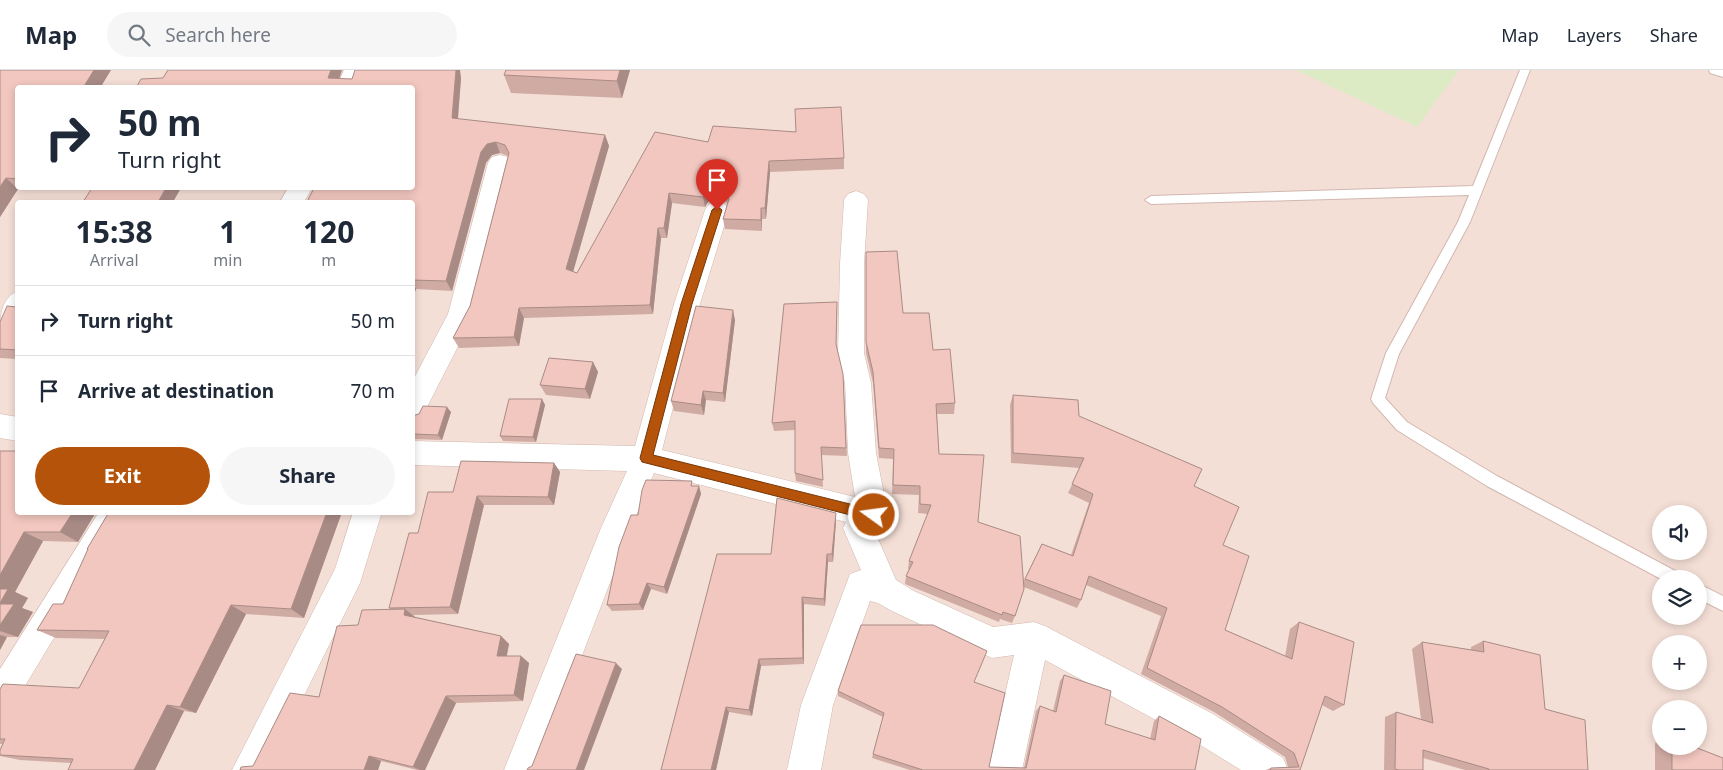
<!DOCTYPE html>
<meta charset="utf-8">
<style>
body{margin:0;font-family:"Noto Sans",sans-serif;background:#f6f6f7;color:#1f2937;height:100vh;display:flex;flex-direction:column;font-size:19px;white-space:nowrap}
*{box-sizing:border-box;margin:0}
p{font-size:16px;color:#747a83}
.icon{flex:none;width:28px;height:28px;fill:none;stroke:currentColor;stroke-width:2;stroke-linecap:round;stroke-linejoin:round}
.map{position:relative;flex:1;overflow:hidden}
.details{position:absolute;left:15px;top:130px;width:400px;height:315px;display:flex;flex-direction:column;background:#fff;border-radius:5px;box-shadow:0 2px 8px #0003}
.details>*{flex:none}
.banner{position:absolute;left:15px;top:15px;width:400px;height:105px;border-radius:5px;box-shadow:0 2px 8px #0003;background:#fff;color:#1f2937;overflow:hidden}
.tools{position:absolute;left:1652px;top:435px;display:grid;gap:10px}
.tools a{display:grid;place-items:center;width:55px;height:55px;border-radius:50%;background:#fff;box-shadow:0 2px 8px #0003;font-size:25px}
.pin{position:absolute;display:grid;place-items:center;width:42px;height:42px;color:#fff;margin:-51px -21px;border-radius:50% 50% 50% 0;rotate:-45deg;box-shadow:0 0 5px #0007}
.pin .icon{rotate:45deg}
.me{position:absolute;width:55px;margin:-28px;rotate:284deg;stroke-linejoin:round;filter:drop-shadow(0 0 4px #0008)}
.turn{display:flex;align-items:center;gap:18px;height:105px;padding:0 20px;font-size:22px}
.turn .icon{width:65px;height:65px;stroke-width:2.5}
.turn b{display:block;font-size:35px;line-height:42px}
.eta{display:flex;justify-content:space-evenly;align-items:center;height:85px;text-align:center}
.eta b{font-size:30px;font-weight:700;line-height:35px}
.button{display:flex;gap:10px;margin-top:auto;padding:10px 20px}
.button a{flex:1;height:58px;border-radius:30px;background:#b45309;color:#fff;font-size:20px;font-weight:700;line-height:58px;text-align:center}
.button a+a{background:#f6f6f7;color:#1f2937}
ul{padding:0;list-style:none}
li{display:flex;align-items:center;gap:15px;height:70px;padding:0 20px;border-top:1px solid #e0e1e3}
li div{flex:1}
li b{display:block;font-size:19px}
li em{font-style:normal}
header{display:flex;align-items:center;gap:30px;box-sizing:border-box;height:70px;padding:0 25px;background:#fff;border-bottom:1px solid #e0e1e3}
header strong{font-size:24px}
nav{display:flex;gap:28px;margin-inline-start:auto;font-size:18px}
.search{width:350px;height:45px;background:#f6f6f7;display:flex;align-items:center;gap:12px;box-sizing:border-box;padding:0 18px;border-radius:28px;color:#747a83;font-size:19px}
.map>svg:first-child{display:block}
.residential{fill:#f4dfd6;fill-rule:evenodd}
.green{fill:#ddebc5}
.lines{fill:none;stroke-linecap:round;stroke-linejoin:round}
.service-casing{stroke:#d1b7af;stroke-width:2}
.minor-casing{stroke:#d1b7af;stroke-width:1}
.service{fill:#fff;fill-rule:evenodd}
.minor{fill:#fff;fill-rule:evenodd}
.wall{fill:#d0aba4}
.shaded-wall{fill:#a98b86}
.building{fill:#f2c7bf;stroke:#a98b86}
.route{fill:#b45309;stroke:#753606}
</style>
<header>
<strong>Map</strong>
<div class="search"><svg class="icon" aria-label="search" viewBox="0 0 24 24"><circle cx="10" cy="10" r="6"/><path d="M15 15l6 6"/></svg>Search here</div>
<nav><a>Map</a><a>Layers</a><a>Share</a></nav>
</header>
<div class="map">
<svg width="1723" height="700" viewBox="0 0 1723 700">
<rect width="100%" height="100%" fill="#fcefe8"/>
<path class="residential" d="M0 0H1723V700H0ZM18 18H412V118H18ZM18 132H412V442H18ZM1661 444H1699V481H1661ZM1661 509H1699V546H1661ZM1661 574H1699V611H1661ZM1661 639H1699V676H1661Z"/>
<path class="green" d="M1296 0H1459L1417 57Z"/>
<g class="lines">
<g class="service-casing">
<path id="service" d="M1520 0H1530L1470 152 1399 284 1385 328 1407 352 1497 406 1681 504 1683 509H1661L1487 416 1397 360 1373 333 1371 329 1386 283 1458 152 1469 125 1151 134 1145 130 1151 126 1473 116Z
M1709 0H1723V7L1710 3Z
M1699 514 1723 526V541L1699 529Z"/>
</g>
<g class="minor-casing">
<path id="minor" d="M344 0H366L358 18H336Z
M500 85 508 87 512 93 474 245 422 347 412 351V312L448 244 488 93 492 87Z
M288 118H312L304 132H280Z
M856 121 864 124 868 130 864 194V283L871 313 876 383 888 445 883 454 875 462 896 510 914 521 993 557 1034 552 1045 556 1213 644 1283 688 1288 700H1241L1189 668 1045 590 1022 700H988L1014 585 992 588 892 541 878 533 870 531 833 635 821 700H787L801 635 850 504 861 500 843 458 846 452 654 403 631 458 538 700H504L601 458 627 401 412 395V371L635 376 674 234 705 140 709 134 717 131 725 134 729 140 700 234 662 380 855 427 848 383 845 313 838 283 840 194 844 130 848 124Z
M18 221C18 240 21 260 0 268 0 249 0 228 18 221Z
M0 344 18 347V371L0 368Z
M99 442H130L11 639 0 644V599Z
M353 442H382L360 513 267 700H232L335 499Z"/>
</g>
<use href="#service" class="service"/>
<use href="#minor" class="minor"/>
</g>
<path class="wall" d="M0 0H111L100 18H18V118H38L37 120 18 119 0 147Z
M168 0H342L339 9 461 8 458 49 605 65 609 76 573 202 577 203 708 72 844 88V99L770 102 766 149H762V161L725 159 723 149 727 134 726 132 718 129 708 132 705 137 672 133 667 168H661L653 244 524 248 519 276 459 278 453 268 470 236 508 86 500 83 492 85 486 93 452 221 416 219 412 228V118L163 8Z
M506 0H630L622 28 511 23 504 5Z
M866 182 903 243 933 280 955 333 954 344H937L939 384 978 452 1023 512 1042 474 1071 485 1089 433 1068 423 1080 398 1011 393 1010 335 1013 325 1079 346 1194 416 1223 475 1225 560 1285 586 1290 559 1299 552 1344 635 1333 641 1322 635 1300 700H1266L1271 698 1288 697 1285 687 1214 642 1141 604 1161 546 1086 515 1081 530 1077 538 1024 517 1015 546 1012 553 1000 549 999 552 905 514 906 506 909 499H908L909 491 928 444 918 443 919 425 892 424 893 389 879 388 873 313 866 283Z
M837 232 836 276 843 304 847 386 821 385 823 417 796 411 795 403V360L774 361 772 353Z
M18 234V289L0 288V252L16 237Z
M735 250 725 332 706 330 704 345 674 341 671 331Z
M593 292 598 302 590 329 546 325 540 315Z
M542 329 545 335 536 372 503 371 500 366Z
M451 342 442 370 412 369V346Z
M0 381H15L18 442H96L78 472 43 471 15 522 28 528 22 538 33 542 18 567H7L0 580Z
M554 393 560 402 554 435H484L458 544 413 545 415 547 501 566 509 574 507 586H521L529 593 523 631 456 633 425 700H417L381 691 378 700H240L253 696 319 627 358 555 390 539 389 538 418 463 453 422Z
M694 416H699L701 424 667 524 651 519 643 540 612 541 607 535 638 445Z
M342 442 304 548 246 544 196 643 184 641 155 700H68L71 693 20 690 0 686 3 674H0V619L79 618 106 569 56 568 37 560 63 534 88 480 87 479Z
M836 451 833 492H828L825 536 804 534V594L761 596 752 646 729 642 716 700H661L771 484Z
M1483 571 1545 639 1588 700H1465L1423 688V700H1384L1385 647 1396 642 1421 649 1412 579 1422 572 1471 580V577Z
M1064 605 1105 654 1150 669 1154 651 1159 646 1195 700H910L872 688 873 684 883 647 838 626V621L974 612 989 697 1024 698 1036 641 1040 636 1053 641 1060 611Z
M1661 672V676H1692L1723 700H1655V673Z"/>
<path class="shaded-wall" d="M94 0H111L100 18H83Z
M331 0H342L336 18 328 8Z
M456 0H460L461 8 457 59 452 48Z
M620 0H630L622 28 617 11Z
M605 65 609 76 571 209 566 199Z
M496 72 500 83 492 85 486 93 452 221 446 211 481 82 487 74Z
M769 91 770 102 766 149 765 138Z
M6 108 18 119 0 147V117Z
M166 118H181L173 132H158Z
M716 119 718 129 708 132 705 137 703 127 706 122Z
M669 123 672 133 667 168 664 158Z
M761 138 762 149V161L761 150Z
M658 158 661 168 653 244 650 235Z
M412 214 416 219 413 228H412Z
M519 238 524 248 519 276 514 267Z
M733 240 735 250 725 332 723 323Z
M593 292 598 302 590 329 585 319Z
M703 321 706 330 704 345 701 335Z
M542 329 545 335 536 372 533 367Z
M447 337 451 342 442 370 438 365Z
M554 393 560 402 554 435 548 427Z
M699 416 701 424 667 524 664 517Z
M477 426 484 435 458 544 450 537Z
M73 442H96L78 472 60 462Z
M327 442H342L304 548 291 539Z
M836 443V451L833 492 832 484Z
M24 462 43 471 15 522 28 528 22 538 33 542 18 567 0 561V505Z
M827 484 828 492 825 536 824 529Z
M647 513 651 519 643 540 639 534Z
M802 527 804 534V594L803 588Z
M231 535 246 544 196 643 180 637Z
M405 539 415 547V553L404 545Z
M0 565 7 567 0 580Z
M501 566 509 574 505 593 497 586Z
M521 586 529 593 523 631 514 625Z
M759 589 761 596 752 646 749 640Z
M616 593 622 599 584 700H576Z
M446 626 456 633 425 700H420L413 697Z
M167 635 184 641 155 700H134Z
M726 637 729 642 716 700H711Z
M369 686 381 691 378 700H364Z"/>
<path class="building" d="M0 0H94L83 18H18V109L6 108 0 117Z
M168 0H331L328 8 352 9 355 0H456L452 48 605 65 566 199 577 203 655 62 708 72 713 56 796 62 795 39 841 37 844 88 769 91 765 138H761V150L723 149 729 129 724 122 716 119 706 122 703 127 669 123 664 158H658L650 235 519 238 514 267 453 268 470 236 509 83 505 75 496 72 487 74 481 82 446 211 412 210V132H307L314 118H412V18H136L141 9 163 8Z
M506 0H620L617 11 504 5Z
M92 118H166L158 132H83Z
M897 181 903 243H929L933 280 950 279 955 333 936 334 939 384 984 385 978 452 1020 466 1024 519 1015 546 1003 542 1002 545 906 506 913 492 909 491 931 435 920 434V416L893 415 894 379 879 378 873 302 866 272V182Z
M837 232 836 274 843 304 846 378 821 377 823 410 795 403V351L772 353 784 234Z
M18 234V280L0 279V252L7 236 16 237Z
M696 236 733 240 723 323 703 321 701 335 671 331Z
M549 288 593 292 585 319 540 315Z
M1013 325 1078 330 1079 346 1202 399 1194 416 1239 437 1223 475 1249 486 1225 560 1292 589 1299 552 1354 572 1344 635 1325 626 1300 700H1270L1271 698 1299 697 1294 683 1222 637 1147 598 1167 538 1089 506 1081 530 1025 509 1042 474 1073 486 1093 424 1072 414 1084 388 1013 383Z
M509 329H542L533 367 500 366Z
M423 336 447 337 438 365 412 364V346L419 344Z
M18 377V442H73L60 462H24L0 505V381H15Z
M461 391 554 393 548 427 477 426 450 537 389 538 409 463H418L428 422H453Z
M646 410 692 411 691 416H699L664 517 647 513 639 534 607 535 619 477 631 445H638L642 420Z
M777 428 836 443 832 484H827L824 529 802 527 803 588 759 589 749 640 726 637 711 700H661L717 484H771Z
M109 442H327L291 539 231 535 180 637 167 635 134 700H68L73 689 0 685V680L5 669H0V619L3 614 79 618 109 561 37 560 53 534H63L88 479H87Z
M0 519H8L0 533Z
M0 534H14L0 555Z
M405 539 404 545 501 566 497 586H521L514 625 446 626 413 697 369 686 364 700H240L241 697 253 696 290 623 319 627 337 556 358 555 362 540Z
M861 555H933L987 581 974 612 1005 623 989 697 1026 698 1040 636 1056 642 1064 605 1111 621 1105 654 1155 670 1159 646 1201 669 1195 700H923L873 684 884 643 838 621Z
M1483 571 1540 585 1545 639 1585 650 1588 700H1489V699L1423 680V700H1399L1395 699 1396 642 1433 653 1422 572 1484 582Z
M576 584 616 593 576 700H527L528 698 532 696Z
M1672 676H1692L1723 688V700H1672Z"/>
<path class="route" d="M717 136 722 140 692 234 653 385 874 440 878 441 880 445 878 449 874 451 642 392 640 388 681 234 712 140Z"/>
</svg>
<div class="tools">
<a><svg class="icon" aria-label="sound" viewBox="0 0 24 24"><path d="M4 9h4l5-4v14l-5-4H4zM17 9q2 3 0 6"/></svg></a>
<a><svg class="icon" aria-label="layers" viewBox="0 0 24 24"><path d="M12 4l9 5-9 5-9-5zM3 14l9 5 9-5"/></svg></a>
<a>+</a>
<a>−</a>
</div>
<div class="pin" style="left:717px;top:140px;background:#d93025"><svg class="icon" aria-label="arrive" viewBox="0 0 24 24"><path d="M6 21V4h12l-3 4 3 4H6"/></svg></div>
<svg class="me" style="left:874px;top:445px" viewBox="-20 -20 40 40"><circle r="17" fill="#b45309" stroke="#fff" stroke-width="3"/><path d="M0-11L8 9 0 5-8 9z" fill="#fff"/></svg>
<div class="banner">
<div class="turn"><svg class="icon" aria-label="right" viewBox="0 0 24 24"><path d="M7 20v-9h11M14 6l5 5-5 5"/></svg><div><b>50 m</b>Turn right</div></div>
</div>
<section class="details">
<div class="eta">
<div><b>15:38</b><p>Arrival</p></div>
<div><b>1</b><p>min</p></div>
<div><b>120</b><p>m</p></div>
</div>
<ul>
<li><svg class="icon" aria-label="right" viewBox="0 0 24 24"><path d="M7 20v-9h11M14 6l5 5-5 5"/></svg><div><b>Turn right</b></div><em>50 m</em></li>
<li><svg class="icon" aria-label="arrive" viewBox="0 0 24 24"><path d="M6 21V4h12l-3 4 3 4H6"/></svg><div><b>Arrive at destination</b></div><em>70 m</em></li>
</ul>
<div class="button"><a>Exit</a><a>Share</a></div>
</section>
</div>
